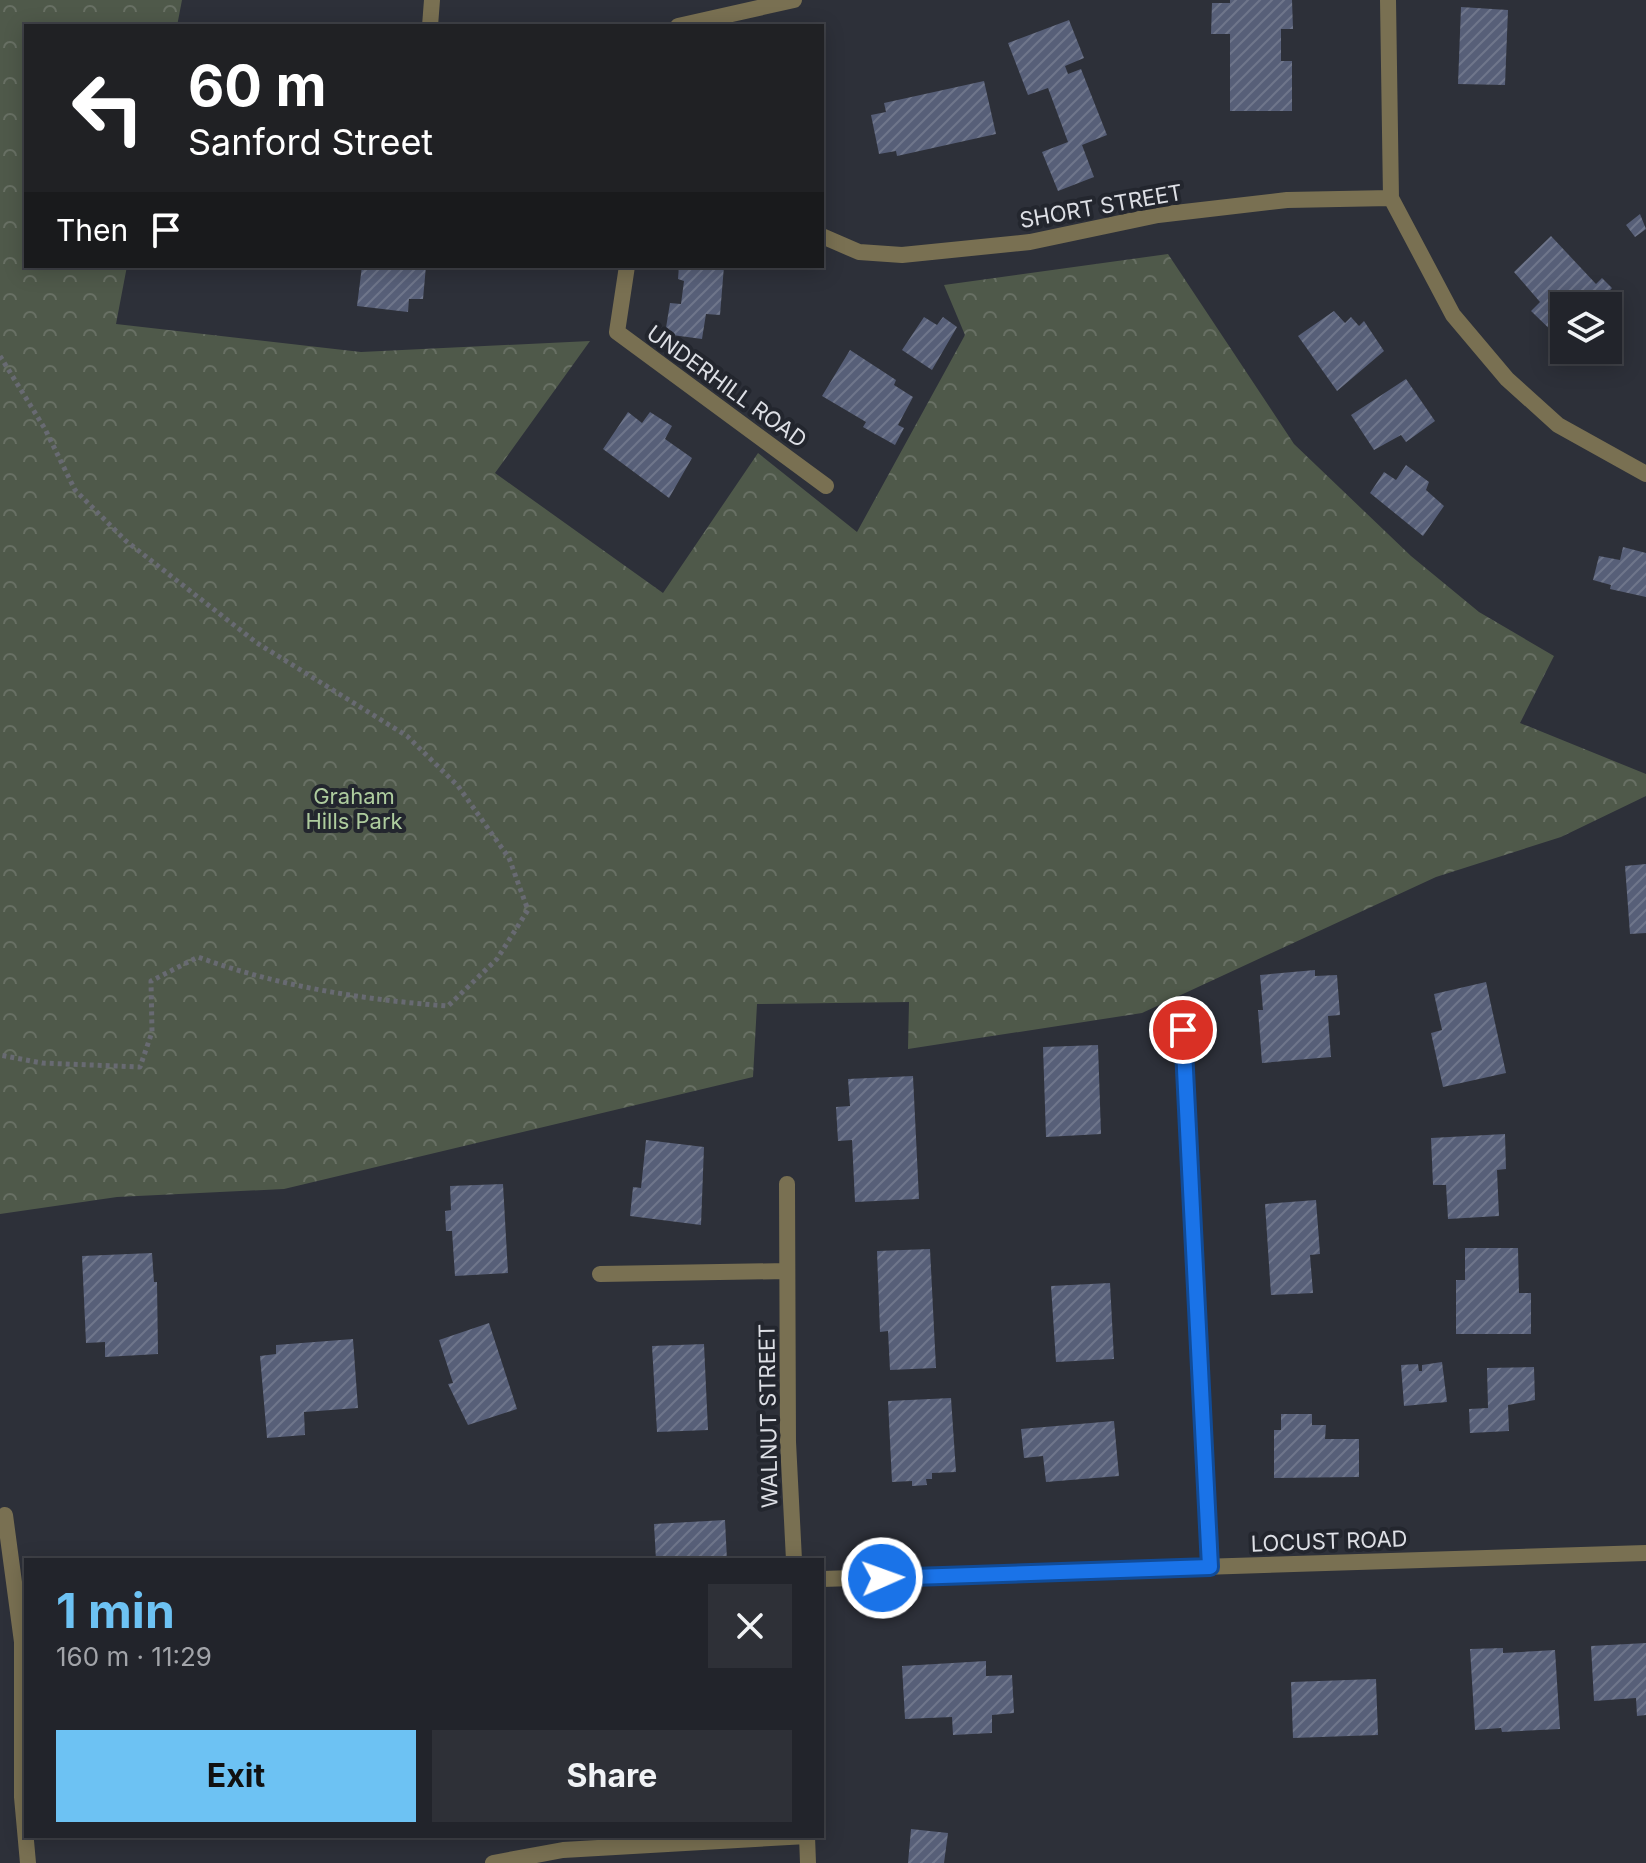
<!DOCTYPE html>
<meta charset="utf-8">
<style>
body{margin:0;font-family:Inter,sans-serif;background:#2e3037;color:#f1f3f6;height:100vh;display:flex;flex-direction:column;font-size:30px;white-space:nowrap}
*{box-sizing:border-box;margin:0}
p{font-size:26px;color:#a2a4a9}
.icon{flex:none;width:44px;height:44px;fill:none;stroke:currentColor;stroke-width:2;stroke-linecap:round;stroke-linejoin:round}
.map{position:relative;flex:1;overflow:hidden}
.drawer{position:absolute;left:24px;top:1558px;width:800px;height:280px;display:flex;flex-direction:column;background:#22242b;border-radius:0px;box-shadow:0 4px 20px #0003,0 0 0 2px #3f4147}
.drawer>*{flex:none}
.banner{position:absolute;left:24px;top:24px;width:800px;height:244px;border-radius:0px;box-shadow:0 4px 20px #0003,0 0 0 2px #3f4147;background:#202124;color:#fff;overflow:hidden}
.buttons{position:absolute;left:1550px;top:292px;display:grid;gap:16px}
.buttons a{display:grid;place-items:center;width:72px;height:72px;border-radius:0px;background:#22242b;box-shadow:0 4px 20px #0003,0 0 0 2px #3f4147;font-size:40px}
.pin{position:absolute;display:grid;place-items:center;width:68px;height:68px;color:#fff;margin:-34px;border:4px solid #fff;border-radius:50%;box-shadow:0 2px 8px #0007}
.me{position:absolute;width:88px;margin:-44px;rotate:88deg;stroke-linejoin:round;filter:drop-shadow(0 0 6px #0008)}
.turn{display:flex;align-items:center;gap:28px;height:168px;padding:0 32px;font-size:36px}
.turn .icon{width:104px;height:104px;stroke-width:2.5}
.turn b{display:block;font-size:56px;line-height:68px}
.then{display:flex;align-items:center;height:76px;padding:0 32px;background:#0003;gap:16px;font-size:30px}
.round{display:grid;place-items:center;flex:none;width:84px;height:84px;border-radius:0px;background:#2e3037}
.headline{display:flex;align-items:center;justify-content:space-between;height:136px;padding:0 32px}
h1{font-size:48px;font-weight:700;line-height:60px;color:#6dc2f3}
.primary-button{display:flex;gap:16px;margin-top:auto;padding:16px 32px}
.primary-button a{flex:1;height:92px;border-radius:0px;background:#6dc2f3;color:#111;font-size:32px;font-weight:700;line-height:92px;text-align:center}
.primary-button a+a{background:#2e3037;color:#f1f3f6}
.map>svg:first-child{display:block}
.park{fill:url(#park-crowns)}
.building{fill:url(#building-hatch)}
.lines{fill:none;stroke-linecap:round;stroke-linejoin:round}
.path{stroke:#686a72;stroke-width:5;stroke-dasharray:4 4;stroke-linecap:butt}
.minor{stroke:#797052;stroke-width:16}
.route-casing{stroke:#114b97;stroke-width:20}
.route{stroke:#1a73e8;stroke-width:14}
.labels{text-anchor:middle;stroke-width:8;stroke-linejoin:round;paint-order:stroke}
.street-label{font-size:22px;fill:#dddfe5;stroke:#23262e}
.park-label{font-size:22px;fill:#aecc9e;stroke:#23262e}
</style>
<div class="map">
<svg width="1646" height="1863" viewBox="0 0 1646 1863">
<defs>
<pattern id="park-crowns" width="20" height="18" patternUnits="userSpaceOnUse" patternTransform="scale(2)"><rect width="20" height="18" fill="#4f594a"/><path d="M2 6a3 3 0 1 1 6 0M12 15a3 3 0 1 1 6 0" fill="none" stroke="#687064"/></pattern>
<pattern id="building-hatch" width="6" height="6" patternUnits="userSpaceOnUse" patternTransform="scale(2)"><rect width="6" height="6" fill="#575f78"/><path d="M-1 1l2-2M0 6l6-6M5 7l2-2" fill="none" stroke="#6f768b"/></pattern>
</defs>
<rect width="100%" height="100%" fill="#2d3039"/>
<path class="park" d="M0 0H182L177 26H26V266H127L116 324 361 352 590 341 495 473 663 593 758 453 857 532 965 335 944 285 1168 254 1294 444 1411 556 1479 612 1554 656 1520 723 1646 774V796L1561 837 1436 877 1142 1013 908 1049 909 1002 757 1004 753 1077 284 1189 117 1197 0 1214Z"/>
<path class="building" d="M1230 0H1292L1293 29H1281V61H1292V111H1230V34H1211L1212 3H1230Z
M1461 7 1508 10 1505 85 1458 84Z
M1069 20 1084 58 1065 66 1068 74 1081 69 1107 135 1082 145 1094 177 1058 191 1042 152 1068 142 1048 88 1028 95 1008 43Z
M984 81 996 134 897 156 896 151 879 154 871 115 886 112 884 103Z
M1640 214 1646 229 1635 237 1626 225Z
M1551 236 1596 284 1602 278 1612 288 1595 306H1564V337L1561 340 1531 311 1540 302 1514 272Z
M362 266H426L423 299H409L408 312 357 306Z
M679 266H724L720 315 706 314 702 339 665 334 670 303 681 304 684 281 678 279Z
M1334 311 1345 323 1351 317 1359 326 1364 321 1384 351 1337 391 1298 336Z
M924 317 937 325 943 317 957 327 932 370 902 350Z
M850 350 896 380 894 385 913 397 898 425 904 428 895 445 863 427 866 422 822 396Z
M1406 379 1435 421 1406 442 1401 435 1374 450 1351 415Z
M628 412 642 423 650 412 672 426 665 439 692 458 669 498 603 449Z
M1406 465 1429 482 1426 490 1444 506 1423 536 1370 493 1384 472 1396 480Z
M1623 547 1646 553V597L1610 589 1611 585 1593 580 1599 556 1620 560Z
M1646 864V933L1630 934 1625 866Z
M1315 970V976L1337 975 1340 1015 1328 1016 1331 1057 1262 1063 1258 1010H1263L1260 975Z
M1486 982 1506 1073 1443 1087 1431 1033 1442 1030 1434 994Z
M1098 1045 1101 1134 1046 1137 1043 1047Z
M913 1076 919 1199 855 1202 852 1140 838 1141 836 1107 850 1106 848 1079Z
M1505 1134 1506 1169 1497 1170 1499 1216 1448 1219 1446 1185H1433L1431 1138Z
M646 1140 704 1147 701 1225 630 1216 633 1187 641 1188Z
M503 1184 508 1273 455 1276 452 1231H446L445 1211 451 1210 450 1186Z
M1316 1200 1320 1254 1310 1255 1313 1293 1271 1295 1265 1204Z
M1465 1248H1518L1519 1293H1531V1334H1456V1280H1465Z
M930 1249 936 1368 890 1370 888 1331 880 1332 877 1251Z
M152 1253 154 1282H157L158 1354 105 1357V1342L86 1343 82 1256Z
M1110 1283 1114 1359 1056 1362 1051 1286Z
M489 1323 517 1409 468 1425 448 1384 453 1383 439 1340Z
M353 1339 358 1408 304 1412 305 1435 267 1438 260 1356 276 1354V1345Z
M704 1344 708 1430 657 1432 652 1346Z
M1442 1362 1447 1402 1404 1406 1401 1365 1418 1364 1419 1371H1422V1365Z
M1534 1367 1535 1400 1508 1405 1509 1431 1470 1433 1469 1409 1488 1408 1487 1368Z
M951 1398 956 1472 932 1473V1479H926L927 1485 912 1486V1481L892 1482 888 1401Z
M1281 1414H1312V1425H1326L1325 1439H1359V1477L1274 1478V1430H1281Z
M1114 1421 1119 1476 1046 1482 1043 1456 1024 1458 1021 1429Z
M725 1520 727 1560H656L654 1524Z
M1646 1643V1715L1637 1716 1636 1698 1594 1701 1591 1646Z
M1503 1648V1653L1555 1650 1560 1729 1502 1732 1501 1728 1475 1730 1470 1649Z
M986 1661V1676L1012 1675 1014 1713 992 1715V1733L953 1735 952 1717 905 1719 902 1666Z
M1376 1679 1378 1735 1293 1738 1291 1682Z
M911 1829 948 1833 944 1863H908Z"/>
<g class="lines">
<path class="path" d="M0 356 45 429 75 490 126 541 257 643 407 736 458 786 509 858 528 910 497 959 448 1006C364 1000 277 986 198 957L151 981 152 1032 140 1067 42 1063 0 1055"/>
<path class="minor" d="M1388 0 1391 198 1453 315 1507 379 1558 425 1646 474
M430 26 432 0
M678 26 794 0
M822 236 859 252 902 255 1030 242 1158 215 1287 200 1391 198
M627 266 617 332 826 486
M1183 1030 1210 1567
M787 1184 788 1442 794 1560
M600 1274 787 1271
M5 1515 22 1642V1797L28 1863
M822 1579 1646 1553
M807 1836 808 1863
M493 1863 563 1850 807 1836"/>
</g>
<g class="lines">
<g class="route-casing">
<path id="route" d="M882 1578 1210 1567 1183 1030"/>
</g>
<use href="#route" class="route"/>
</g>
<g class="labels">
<g class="street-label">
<text transform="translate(1101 206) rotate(-10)" y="8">SHORT STREET</text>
<text transform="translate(727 386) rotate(36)" y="8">UNDERHILL ROAD</text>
<text transform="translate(768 1416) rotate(-91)" y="8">WALNUT STREET</text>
<text transform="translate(1329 1541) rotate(-2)" y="8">LOCUST ROAD</text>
</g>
<g class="park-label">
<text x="354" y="804">Graham<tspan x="354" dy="25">Hills Park</tspan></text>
</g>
</g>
</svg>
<div class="buttons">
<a><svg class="icon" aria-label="layers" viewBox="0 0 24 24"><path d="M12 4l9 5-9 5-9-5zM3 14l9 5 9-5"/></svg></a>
</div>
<div class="pin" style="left:1183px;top:1030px;background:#d93025"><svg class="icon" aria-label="arrive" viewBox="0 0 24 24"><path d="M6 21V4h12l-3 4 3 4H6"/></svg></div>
<svg class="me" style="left:882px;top:1578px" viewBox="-20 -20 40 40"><circle r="17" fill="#1a73e8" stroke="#fff" stroke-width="3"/><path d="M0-11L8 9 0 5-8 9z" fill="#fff"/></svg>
<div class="banner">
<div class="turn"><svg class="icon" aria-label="left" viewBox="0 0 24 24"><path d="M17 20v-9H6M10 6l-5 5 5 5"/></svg><div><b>60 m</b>Sanford Street</div></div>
<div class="then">Then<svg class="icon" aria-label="arrive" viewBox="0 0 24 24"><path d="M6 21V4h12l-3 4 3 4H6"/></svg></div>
</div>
<section class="drawer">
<div class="headline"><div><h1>1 min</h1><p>160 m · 11:29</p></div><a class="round"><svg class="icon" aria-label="close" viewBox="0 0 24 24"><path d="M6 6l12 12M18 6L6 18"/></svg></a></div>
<div class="primary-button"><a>Exit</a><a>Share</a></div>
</section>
</div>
